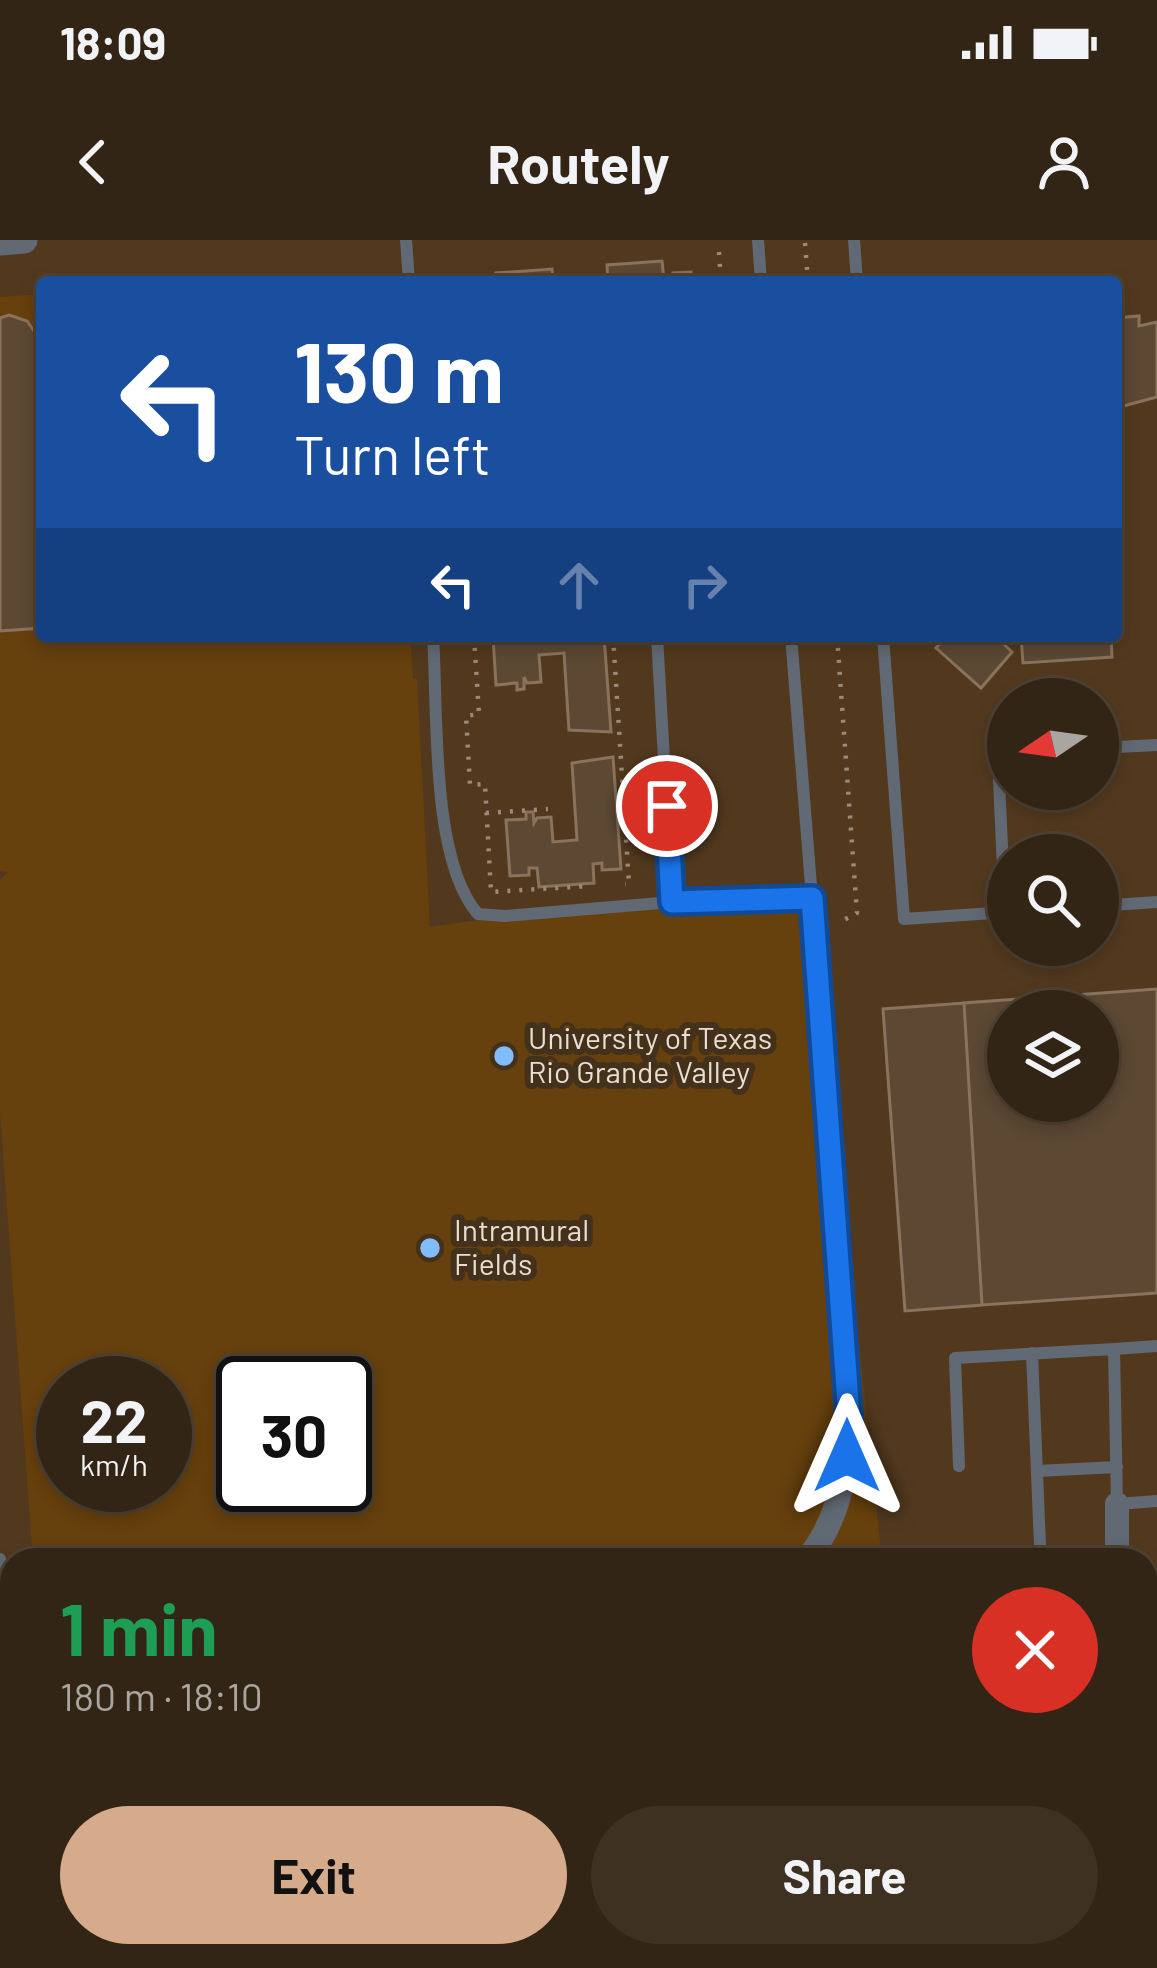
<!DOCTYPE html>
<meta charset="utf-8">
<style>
body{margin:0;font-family:Barlow,sans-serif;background:#3e3122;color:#f1f3f6;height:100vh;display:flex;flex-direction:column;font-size:45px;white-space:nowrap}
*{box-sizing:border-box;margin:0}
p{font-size:39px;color:#a9a5a0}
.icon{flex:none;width:66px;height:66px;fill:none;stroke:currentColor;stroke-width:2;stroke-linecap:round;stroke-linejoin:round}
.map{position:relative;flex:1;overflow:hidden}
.details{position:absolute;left:0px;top:1308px;width:1158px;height:420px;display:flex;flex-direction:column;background:#332515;border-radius:36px 36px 0 0;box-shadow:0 6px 18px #0003,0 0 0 3px #4e4234}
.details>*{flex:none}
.hud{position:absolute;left:36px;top:36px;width:1086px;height:366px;border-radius:12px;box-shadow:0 6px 18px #0003,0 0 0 3px #4e4234;background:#1a4fa0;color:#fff;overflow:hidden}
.needle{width:78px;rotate:257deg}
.fabs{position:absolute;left:987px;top:438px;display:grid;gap:24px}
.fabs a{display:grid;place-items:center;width:132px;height:132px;border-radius:50%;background:#332515;box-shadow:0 6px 18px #0003,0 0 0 3px #4e4234;font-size:60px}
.speed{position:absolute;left:36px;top:1116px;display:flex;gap:24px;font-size:60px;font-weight:700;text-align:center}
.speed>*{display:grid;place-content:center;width:156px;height:156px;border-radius:50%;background:#332515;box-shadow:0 6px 18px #0003,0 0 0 3px #4e4234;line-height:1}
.speed small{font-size:30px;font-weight:400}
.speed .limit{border:6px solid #111;border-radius:18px;background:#fff;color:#111}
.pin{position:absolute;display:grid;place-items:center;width:102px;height:102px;color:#fff;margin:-51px;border:6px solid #fff;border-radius:50%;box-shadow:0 3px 12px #0007}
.me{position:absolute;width:132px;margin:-66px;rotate:0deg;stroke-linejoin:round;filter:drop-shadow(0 0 9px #0008)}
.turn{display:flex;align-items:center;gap:42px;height:252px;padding:0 60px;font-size:54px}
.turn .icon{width:156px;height:156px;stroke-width:2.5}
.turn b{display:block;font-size:84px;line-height:102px}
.lanes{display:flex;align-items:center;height:114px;padding:0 60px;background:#0003;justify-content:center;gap:60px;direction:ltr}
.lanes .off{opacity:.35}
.round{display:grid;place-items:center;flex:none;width:126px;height:126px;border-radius:63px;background:#3e3122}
.headline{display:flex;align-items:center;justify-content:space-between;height:204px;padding:0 60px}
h1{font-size:72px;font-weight:700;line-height:90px;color:#1e9e55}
.primary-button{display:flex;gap:24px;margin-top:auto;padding:24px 60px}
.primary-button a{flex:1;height:138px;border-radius:72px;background:#d6ab8b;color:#111;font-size:48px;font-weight:700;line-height:138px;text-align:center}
.primary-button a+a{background:#3e3122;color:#f1f3f6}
.status{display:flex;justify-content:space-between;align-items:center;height:84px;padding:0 60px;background:#332515;direction:ltr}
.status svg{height:33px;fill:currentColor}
header{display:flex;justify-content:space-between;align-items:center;height:156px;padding:0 60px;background:#332515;font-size:54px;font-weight:700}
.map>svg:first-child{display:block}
.built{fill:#52391e;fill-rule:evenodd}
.green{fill:#66400d;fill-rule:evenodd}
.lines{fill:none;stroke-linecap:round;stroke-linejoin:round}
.stream{stroke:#976322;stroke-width:9}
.building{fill:#5c4833;stroke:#89735c;stroke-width:3;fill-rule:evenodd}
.path{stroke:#9a8a7a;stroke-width:4.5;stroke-dasharray:3 9;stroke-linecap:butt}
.service{stroke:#616a74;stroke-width:12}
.minor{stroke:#616a74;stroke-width:24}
.tertiary{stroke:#616a74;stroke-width:27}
.route-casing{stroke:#114b97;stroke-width:30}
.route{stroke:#1a73e8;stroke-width:21}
.poi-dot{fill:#83bcfb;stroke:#44311c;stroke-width:4.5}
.labels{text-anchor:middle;stroke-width:12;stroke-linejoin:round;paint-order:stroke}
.poi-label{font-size:30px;fill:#eaded1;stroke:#44311c;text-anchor:start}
</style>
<div class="status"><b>18:09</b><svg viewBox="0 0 49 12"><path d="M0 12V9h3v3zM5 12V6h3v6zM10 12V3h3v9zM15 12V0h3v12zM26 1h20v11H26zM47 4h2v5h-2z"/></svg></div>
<header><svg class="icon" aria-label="back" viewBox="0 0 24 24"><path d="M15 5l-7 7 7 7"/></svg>Routely<svg class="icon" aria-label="person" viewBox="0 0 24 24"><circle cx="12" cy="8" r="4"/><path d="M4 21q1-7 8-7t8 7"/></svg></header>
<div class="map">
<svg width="1157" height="1728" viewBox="0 0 1157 1728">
<rect width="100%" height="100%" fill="#44311c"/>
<path class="built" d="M0 0H1157V1631L1146 1632V1320H12V1716H39L0 1719ZM42 42H1116V396H42ZM1008 459H1098V549H1008ZM1008 615H1098V705H1008ZM1008 771H1098V861H1008ZM63 1143H165V1245H63ZM243 1143H345V1245H243Z"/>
<path class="green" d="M42 54V396H410L413 439H417L430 687 505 676 812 658 882 1320H33L0 873V640L8 632 0 631V57ZM63 1143H165V1245H63ZM243 1143H345V1245H243Z"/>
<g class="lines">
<path class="stream" d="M20 1728 186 1716"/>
</g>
<path class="building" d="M662 21 664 40 673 39V33L691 32 692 42H608L607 25Z
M552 29 553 42H497L496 33Z
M9 75 27 81 34 91 42 90V388L0 391V78Z
M1139 76V86L1157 82V157L1116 168V78Z
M493 396H604L611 492 569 490 564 413 539 415 541 442 527 443 524 437V449L517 450V443L496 445Z
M947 396H995L1012 412 981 448 936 408Z
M1021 396H1111L1112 417 1023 423Z
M613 517 621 629 602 630V623L593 624 594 643 539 647 537 628H529V635L510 636 506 580 526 579V572H533L534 583 537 578 551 577 553 602 577 600 572 523Z
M1157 749V1053L982 1065 964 763ZM1008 771H1098V861H1008Z
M964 763 982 1065 905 1071 883 769Z"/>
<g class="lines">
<path class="path" d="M805 3 808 42
M719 12 721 42
M474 396 479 474 466 476 470 545 485 544 491 652 589 646
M613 396 629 644H625
M837 396 857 673 842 681
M486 573 548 569"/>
<path class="service" d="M406 0 409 42
M758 0 761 42
M854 0 857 42
M433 396C438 470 430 620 478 674L505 676 672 662
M657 396 672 662 685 663 812 658 791 396
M883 396 904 679 1008 672
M1098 508 1157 505
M1098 666 1157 662
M1005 672 999 540 1002 522 1008 516
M1157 1106 1114 1109 1117 1264 1157 1261
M1032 1113 1040 1305
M959 1226 955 1118 1114 1109
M1037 1231 1117 1227
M0 1319 12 1517"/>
<path class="minor" d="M806 1320C838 1283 845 1238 850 1191L812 658
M1117 1320V1264
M0 1626 12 1625
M690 1716V1728"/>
<path class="tertiary" d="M0 2 24 0"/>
</g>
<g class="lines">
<g class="route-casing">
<path id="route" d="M667 566 672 662 812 658 850 1191 847 1216"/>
</g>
<use href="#route" class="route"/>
</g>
<g class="poi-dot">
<circle cx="504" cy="816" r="12"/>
<circle cx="430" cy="1008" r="12"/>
</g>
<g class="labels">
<g class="poi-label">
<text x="528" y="809">University of Texas<tspan x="528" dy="34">Rio Grande Valley</tspan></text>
<text x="454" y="1001">Intramural<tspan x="454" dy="34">Fields</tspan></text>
</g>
</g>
</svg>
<div class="fabs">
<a><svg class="needle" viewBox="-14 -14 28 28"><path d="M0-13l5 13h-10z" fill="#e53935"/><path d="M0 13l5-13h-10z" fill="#a9a5a0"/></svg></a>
<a><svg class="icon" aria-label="search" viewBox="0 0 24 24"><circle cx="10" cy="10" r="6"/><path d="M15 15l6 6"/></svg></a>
<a><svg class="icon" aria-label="layers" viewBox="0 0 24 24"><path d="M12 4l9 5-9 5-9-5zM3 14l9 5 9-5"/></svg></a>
</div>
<div class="speed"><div>22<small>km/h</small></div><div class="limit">30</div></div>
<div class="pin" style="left:667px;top:566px;background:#d93025"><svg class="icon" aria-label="arrive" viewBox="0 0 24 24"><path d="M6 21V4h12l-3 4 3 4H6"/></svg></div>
<svg class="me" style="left:847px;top:1216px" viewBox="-20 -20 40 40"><path d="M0-17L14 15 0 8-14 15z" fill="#1a73e8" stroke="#fff" stroke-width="4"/></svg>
<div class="hud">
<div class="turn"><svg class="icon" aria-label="left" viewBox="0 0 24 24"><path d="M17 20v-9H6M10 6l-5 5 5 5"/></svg><div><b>130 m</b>Turn left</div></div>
<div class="lanes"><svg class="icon" aria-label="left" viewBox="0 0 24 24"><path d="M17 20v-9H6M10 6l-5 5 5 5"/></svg><svg class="icon off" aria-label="ahead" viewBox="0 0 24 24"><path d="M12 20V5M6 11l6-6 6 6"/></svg><svg class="icon off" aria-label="right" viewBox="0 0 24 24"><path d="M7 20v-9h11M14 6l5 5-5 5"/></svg></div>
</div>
<section class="details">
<div class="headline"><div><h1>1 min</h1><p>180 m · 18:10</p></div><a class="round" style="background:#d93025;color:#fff"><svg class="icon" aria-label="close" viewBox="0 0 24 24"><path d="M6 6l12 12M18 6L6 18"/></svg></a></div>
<div class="primary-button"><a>Exit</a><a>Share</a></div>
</section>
</div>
